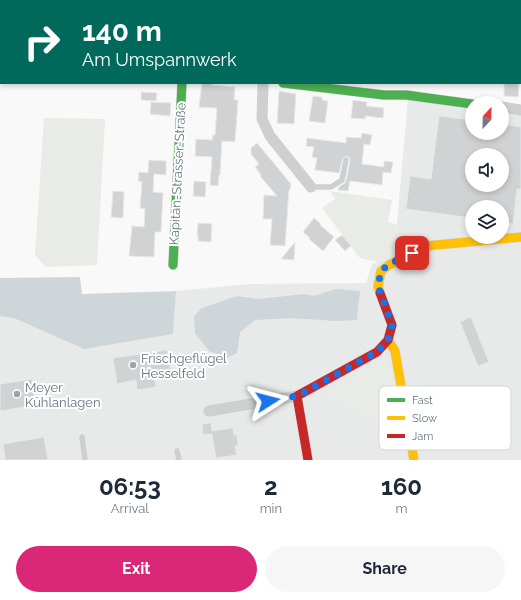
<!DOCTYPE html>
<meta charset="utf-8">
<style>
body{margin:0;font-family:Raleway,sans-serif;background:#f6f6f7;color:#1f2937;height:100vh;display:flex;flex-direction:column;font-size:15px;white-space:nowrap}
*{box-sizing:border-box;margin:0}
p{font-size:13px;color:#747a83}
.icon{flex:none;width:22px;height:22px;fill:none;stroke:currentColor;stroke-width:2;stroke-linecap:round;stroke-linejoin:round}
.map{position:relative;height:460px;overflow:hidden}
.panel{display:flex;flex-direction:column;background:#fff;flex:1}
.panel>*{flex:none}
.top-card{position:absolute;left:0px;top:0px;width:521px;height:84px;box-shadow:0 2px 6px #0003;background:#00695c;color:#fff;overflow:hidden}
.needle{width:26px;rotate:22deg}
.tools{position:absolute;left:465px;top:96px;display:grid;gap:8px}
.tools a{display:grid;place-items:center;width:44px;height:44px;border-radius:50%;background:#fff;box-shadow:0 2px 6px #0003;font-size:20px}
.pin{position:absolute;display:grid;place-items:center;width:34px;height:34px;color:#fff;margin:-17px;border-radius:8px;box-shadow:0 2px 6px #0006}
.me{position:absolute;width:44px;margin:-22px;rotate:81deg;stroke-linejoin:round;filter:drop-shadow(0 0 3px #0008)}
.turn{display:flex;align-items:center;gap:14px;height:84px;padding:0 16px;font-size:18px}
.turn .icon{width:52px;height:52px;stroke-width:2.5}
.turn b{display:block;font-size:28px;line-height:34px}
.eta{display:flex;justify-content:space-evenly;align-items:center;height:68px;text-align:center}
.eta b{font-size:24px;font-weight:700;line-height:28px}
.primary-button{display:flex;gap:8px;margin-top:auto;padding:8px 16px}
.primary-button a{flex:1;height:46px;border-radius:24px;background:#db2777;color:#fff;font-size:16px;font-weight:700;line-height:46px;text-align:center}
.primary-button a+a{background:#f6f6f7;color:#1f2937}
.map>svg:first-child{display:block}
.built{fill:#e8e9e9;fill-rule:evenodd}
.green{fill:#e8ebe6}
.water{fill:#ced6d9}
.building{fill:#d0d2d3;stroke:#e8e8e8;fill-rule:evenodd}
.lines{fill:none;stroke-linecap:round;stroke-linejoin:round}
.fast-casing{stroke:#d5d6d7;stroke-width:10}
.slow-casing{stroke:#d5d6d7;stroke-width:10}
.jam-casing{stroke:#d5d6d7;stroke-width:10}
.lane{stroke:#cecfd0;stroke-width:5.5}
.street{stroke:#cecfd0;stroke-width:11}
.fast{stroke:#4caf50;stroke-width:9}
.slow{stroke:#ffc107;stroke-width:9}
.jam{stroke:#c62828;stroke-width:9}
.route{stroke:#1a73e8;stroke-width:7;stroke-dasharray:0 12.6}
.poi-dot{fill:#99a4ac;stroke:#fff;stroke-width:1.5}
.labels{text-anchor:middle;stroke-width:4;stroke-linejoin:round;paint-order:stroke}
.street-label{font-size:13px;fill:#657683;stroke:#fff}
.poi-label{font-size:13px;fill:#657683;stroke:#fff;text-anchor:start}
.key{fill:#fff;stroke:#d1d6da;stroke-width:1}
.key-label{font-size:11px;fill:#657683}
</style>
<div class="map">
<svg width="521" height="460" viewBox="0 0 521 460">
<rect width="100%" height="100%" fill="#f9f9f9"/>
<path class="built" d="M408 100 472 107V133H502V111L521 113V460H0V316L173 334 176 291 250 284 366 283 372 264 394 256ZM472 155H502V185H472ZM472 207H502V237H472Z"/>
<path class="green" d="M44 118 105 119 97 265 46 267 35 255Z
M330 191 392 200 388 222 397 225 394 256 378 262 360 258 322 208 335 199Z
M387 355 401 433 322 395Z"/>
<path class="water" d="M80 277 82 294 176 291 173 334 84 349 14 318 0 316V278Z
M336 289 360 291 357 320 336 321 290 318 255 320 240 332 237 353 227 358 209 351 195 333 194 316 202 308 237 296 257 299 305 294 314 296Z"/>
<path class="building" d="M202 83H213L212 85 235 87 234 100H238L235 142 222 141 220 175H219L218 186 210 185 212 157 195 156 196 139 212 140 213 135H215L217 108 199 107Z
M504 83H519L518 97 504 96Z
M279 91 296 94 294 124 277 123Z
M141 92 157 93 156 101 141 100Z
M313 96 322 97V100L328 101 325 123 309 121Z
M353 100 367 102 366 106 384 108 383 118 365 116V119L351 118Z
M151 102 171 103 170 116 150 114Z
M439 116 472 120V133H502V124L521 127V189H517L513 224 502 222V207H472V218L406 209 410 176 431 179ZM472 155H502V185H472Z
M362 133 372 135 370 145 364 144 362 164 384 167V161L393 162 391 173 383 172 382 185 350 181 348 191 338 190 339 187 345 183 346 181 350 161V158L346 156 343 158 339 173 315 170 317 158 312 157 314 147 306 146 307 138 346 143V137L361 138Z
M257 143 291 184 290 190H289L285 246 270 245 272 219H263L264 195 277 196 260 176 261 175 255 167 259 164 251 154V148Z
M149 160 166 161V175L154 174 153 192 163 193 161 232H155L154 257 129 256 132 226 144 227 145 209 140 208 142 182 138 181 139 172 148 173Z
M194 181 206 182 205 197 193 196Z
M113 191 124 192 123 218 111 217Z
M314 218 321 224 320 225 334 237 323 251 309 239 310 238 303 232Z
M198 223 212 224 211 242 198 241V235H197Z
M342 235 351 246 345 251 335 240Z
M295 242 294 260 281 259Z
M471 317 489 362 478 366 460 322Z
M167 350 171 374 154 377 156 387 137 390 136 380 117 384 113 358Z
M32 379 36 405 0 411V384Z
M211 423 212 431 233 428 234 435H237L238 446H235L237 455 216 458 212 434 203 435 202 424Z
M44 437 48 460H5L3 444Z"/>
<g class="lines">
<g class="fast-casing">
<path id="fast" d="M283 83 384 95H406L472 104
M173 265 182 83"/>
</g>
<g class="slow-casing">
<path id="slow" d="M380 293 378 286 381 271 389 265 426 246 521 237
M388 340 395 351 414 460"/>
</g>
<g class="jam-casing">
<path id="jam" d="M308 460 297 396 377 352 388 340 392 325 380 293"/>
</g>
<path class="lane" d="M311 187H331L342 180 346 160
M82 437 85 460
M177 451 179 460"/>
<path class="street" d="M188 1V0
M263 83 262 119 270 136 311 187
M502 107 521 110
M209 411 297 396"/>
<use href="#fast" class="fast"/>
<use href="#slow" class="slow"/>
<use href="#jam" class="jam"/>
</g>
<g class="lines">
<path class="route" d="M268 401 297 396 377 352 388 340 392 325 378 286 381 271 388 265 412 253"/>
</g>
<g class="poi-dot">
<circle cx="133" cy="365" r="4"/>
<circle cx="17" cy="394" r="4"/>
</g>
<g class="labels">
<g class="street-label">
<text transform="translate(177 174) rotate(-87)" y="5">Kapitän-Strasser-Straße</text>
</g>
<g class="poi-label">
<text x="141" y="363">Frischgeflügel<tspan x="141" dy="15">Hesselfeld</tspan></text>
<text x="25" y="392">Meyer<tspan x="25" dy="15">Kühlanlagen</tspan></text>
</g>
</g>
<rect x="379" y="386" width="132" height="64" rx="6" class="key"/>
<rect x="387" y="398" width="18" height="4" fill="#4caf50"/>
<rect x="387" y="416" width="18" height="4" fill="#ffc107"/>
<rect x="387" y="434" width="18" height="4" fill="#c62828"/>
<g class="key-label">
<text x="412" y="404">Fast</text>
<text x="412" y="422">Slow</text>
<text x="412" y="440">Jam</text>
</g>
</svg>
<div class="tools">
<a><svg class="needle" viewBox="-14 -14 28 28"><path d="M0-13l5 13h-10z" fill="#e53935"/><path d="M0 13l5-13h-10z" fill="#747a83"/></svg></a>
<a><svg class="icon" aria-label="sound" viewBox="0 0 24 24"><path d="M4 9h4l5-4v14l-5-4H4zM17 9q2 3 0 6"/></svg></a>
<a><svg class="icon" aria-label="layers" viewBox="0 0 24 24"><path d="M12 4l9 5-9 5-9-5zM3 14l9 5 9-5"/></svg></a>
</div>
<div class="pin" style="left:412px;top:253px;background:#d93025"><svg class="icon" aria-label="arrive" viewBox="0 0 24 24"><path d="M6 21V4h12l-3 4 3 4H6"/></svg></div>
<svg class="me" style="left:268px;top:401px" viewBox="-20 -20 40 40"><path d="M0-17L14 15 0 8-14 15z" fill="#1a73e8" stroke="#fff" stroke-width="4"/></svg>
<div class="top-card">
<div class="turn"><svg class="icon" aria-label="right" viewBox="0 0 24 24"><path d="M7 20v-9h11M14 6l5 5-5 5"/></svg><div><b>140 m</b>Am Umspannwerk</div></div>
</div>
</div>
<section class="panel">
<div class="eta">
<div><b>06:53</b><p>Arrival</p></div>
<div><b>2</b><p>min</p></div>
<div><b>160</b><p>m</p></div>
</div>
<div class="primary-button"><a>Exit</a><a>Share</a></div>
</section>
